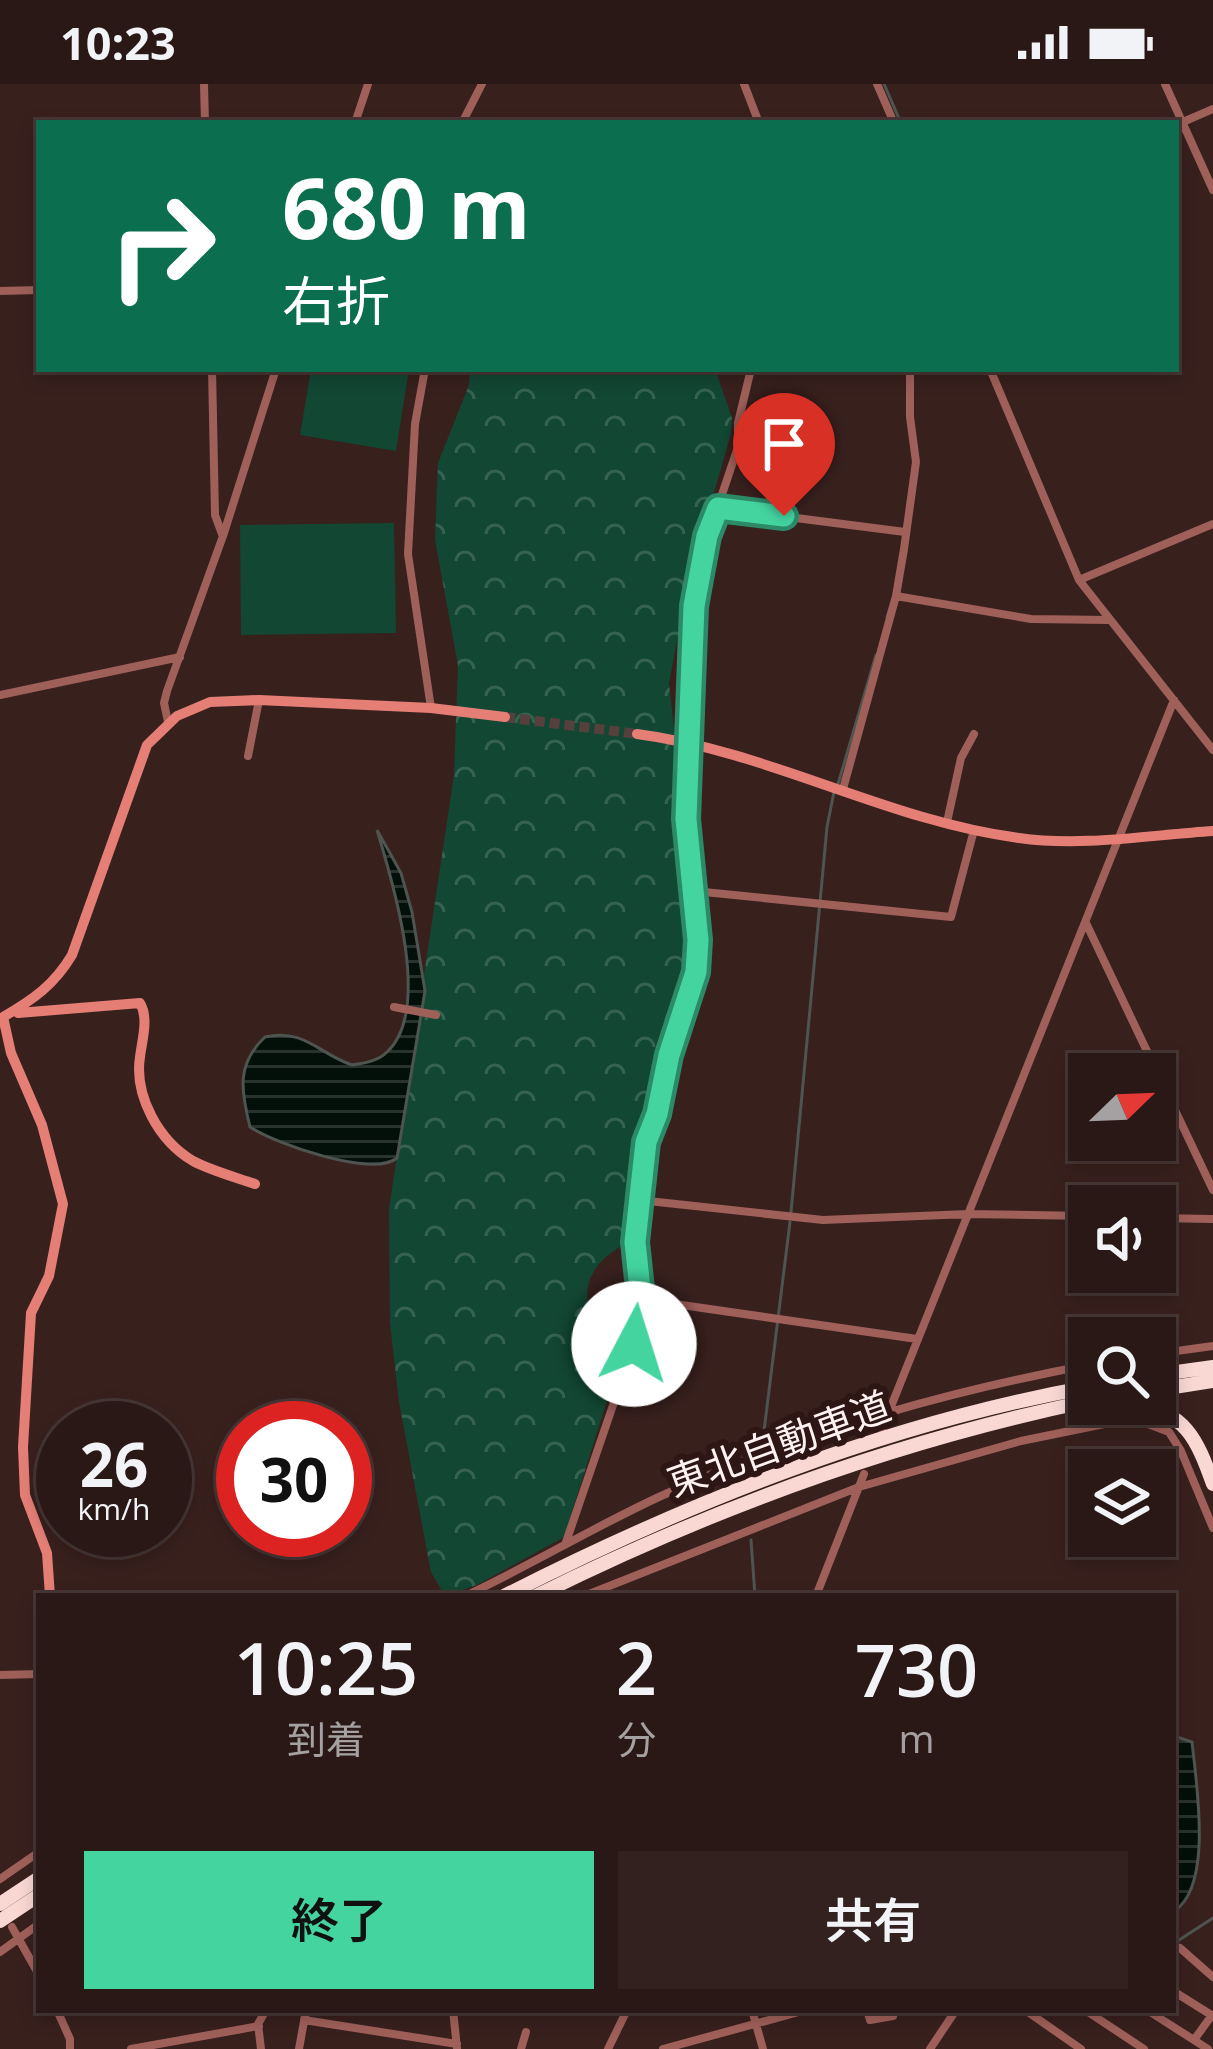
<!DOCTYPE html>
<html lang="ja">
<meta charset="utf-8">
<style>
body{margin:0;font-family:"Open Sans","Noto Sans JP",sans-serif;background:#32211f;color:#f1f3f6;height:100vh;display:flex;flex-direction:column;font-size:45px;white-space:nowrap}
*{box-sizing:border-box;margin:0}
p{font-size:39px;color:#a5a0a1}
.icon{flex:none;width:66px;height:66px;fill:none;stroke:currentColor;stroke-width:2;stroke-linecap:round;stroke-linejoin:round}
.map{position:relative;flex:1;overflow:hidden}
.sheet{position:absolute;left:36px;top:1509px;width:1140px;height:420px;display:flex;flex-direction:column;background:#2a1816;border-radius:0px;box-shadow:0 6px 18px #0003,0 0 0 3px #463735}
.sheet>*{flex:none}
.hud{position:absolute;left:36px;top:36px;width:1143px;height:252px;border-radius:0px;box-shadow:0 6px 18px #0003,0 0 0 3px #463735;background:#0b6e4f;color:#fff;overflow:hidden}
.needle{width:78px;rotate:67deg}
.controls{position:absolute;left:1068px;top:969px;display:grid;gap:24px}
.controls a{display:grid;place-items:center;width:108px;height:108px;border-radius:0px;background:#2a1816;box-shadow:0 6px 18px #0003,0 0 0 3px #463735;font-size:60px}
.speed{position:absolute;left:36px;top:1317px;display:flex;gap:24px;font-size:60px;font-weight:700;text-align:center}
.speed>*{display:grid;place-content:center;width:156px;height:156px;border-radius:50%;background:#2a1816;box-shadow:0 6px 18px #0003,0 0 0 3px #463735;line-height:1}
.speed small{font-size:30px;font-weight:400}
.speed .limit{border:18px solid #d22;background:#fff;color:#111}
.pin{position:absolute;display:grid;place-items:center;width:102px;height:102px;color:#fff;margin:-123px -51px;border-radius:50% 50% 50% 0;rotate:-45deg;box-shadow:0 0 12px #0007}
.pin .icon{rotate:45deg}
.me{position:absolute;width:132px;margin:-66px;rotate:5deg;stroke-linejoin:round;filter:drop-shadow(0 0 9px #0008)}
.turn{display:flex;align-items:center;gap:42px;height:252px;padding:0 48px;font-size:54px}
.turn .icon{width:156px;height:156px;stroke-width:2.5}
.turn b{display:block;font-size:84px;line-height:102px}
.eta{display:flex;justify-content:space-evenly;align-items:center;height:204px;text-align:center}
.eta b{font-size:72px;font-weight:600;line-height:84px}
.cta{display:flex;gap:24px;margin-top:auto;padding:24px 48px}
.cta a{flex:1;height:138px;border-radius:0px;background:#43d4a0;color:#111;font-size:48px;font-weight:600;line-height:138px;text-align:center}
.cta a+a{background:#32211f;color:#f1f3f6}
.status{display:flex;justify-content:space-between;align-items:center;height:84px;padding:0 60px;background:#2a1816;direction:ltr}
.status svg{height:33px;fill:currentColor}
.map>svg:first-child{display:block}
.forest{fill:url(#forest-crowns)}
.pitch{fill:#124733}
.water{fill:url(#water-rules);stroke:#4e544f;stroke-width:3}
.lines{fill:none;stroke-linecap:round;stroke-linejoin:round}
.stream{stroke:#4e544f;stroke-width:3}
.secondary-tunnel{stroke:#56403d;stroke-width:10;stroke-dasharray:10 5;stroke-linecap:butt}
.street{stroke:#a0605a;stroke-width:8}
.secondary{stroke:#e57f76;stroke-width:10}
.highway{stroke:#f9d8d4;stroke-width:14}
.route-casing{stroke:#2c8a68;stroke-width:30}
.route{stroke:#43d4a0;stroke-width:21}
.labels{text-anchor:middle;stroke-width:12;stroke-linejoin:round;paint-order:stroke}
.street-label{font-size:39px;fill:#fdf2f1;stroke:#2e1614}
</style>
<div class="status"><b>10:23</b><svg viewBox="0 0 49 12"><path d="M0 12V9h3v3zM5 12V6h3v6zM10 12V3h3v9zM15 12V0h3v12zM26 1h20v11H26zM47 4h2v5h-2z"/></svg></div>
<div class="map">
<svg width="1213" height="1965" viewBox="0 0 1213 1965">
<defs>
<pattern id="forest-crowns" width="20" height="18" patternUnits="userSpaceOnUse" patternTransform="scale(3)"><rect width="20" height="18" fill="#124733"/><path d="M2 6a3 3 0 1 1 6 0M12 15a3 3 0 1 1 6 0" fill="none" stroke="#356251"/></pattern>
<pattern id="water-rules" width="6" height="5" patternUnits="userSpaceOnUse" patternTransform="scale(3)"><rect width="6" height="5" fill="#031009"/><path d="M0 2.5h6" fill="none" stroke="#29332d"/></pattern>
</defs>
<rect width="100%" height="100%" fill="#38201d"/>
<path class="forest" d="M470 285H715L732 334 731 350 688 497 669 599 680 701 678 782 689 892 658 1010 640 1046 625 1160C566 1192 586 1237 618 1282L564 1453 477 1501 445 1512 431 1488 399 1318 390 1239 389 1125 454 691 458 581 435 456 438 379 469 301Z"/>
<path class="pitch" d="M311 285H409L396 367 300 351Z
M394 439 396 549 241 551 240 441Z"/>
<path class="water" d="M377 746 401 789 412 828 425 907 397 1074C373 1094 276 1060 250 1043 241 1007 236 980 265 953 304 944 319 970 352 981 365 979 378 977 387 968 433 926 392 796 377 746Z
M1174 1652 1192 1658C1197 1704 1213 1804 1173 1828Z"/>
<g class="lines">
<path class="stream" d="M884 0 901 39
M887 533 895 509
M838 700 876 571
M791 1128 827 743 834 708
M762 1363 790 1138
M751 1456 755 1512
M1173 1860 1213 1834"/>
<path class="secondary-tunnel" d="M505 633 637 650"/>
<path class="street" d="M204 0 205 39
M744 0 759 39
M877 0 894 39
M1165 0 1213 106
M355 39 368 0
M462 39 482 0
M1176 41 1213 25
M0 207 39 206
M212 285 215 431 222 450
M425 285 415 340 408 470 431 624
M990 285 1079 496 1213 666
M718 424 905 448
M1079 496 1213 440
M896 512 1031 535 1108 536
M0 611 180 573
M168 638 164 619 167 607 223 452 276 285
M248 672 259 616
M843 705 896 512 904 465 916 378 910 333V285
M947 738 961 674 974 650
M694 807 951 833 974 746
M1086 839 1213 1106
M394 923 436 931
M639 1116 823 1136 968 1130 1089 1132
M1155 1134 1213 1135
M640 1215 917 1255
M1155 1270 1213 1262
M882 1345 1174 616
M565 1461 634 1260 640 1215 635 1158 645 1057 657 1031 669 971 696 888 698 856 686 735 695 522 708 452 738 363V339L751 285
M465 1512C531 1481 594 1443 661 1412 796 1351 943 1308 1089 1281
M584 1512 859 1403 1021 1357 1114 1338 1140 1337 1169 1348 1181 1367 1213 1444
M816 1512 864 1390
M0 1591 39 1590
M0 1795 39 1768
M12 1843 39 1891
M1180 1864 1213 1893
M0 1868 39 1840
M1173 1907 1213 1932
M57 1926 70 1955V1965
M453 1926 457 1964
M752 1926 763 1965
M867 1926 870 1936 893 1932
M1025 1926 1081 1965
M1085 1926 1144 1965
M1147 1926 1208 1965
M304 1936 457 1960
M1194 1956 1212 1931
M131 1965 259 1942
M261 1965 258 1940 266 1926
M299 1965 306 1926
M521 1965 526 1948
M608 1965 627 1926
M663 1965 806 1926
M930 1965 956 1926"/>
<path class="secondary" d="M637 650C769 667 888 737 1019 754 1082 763 1150 751 1213 747
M18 929 140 919C149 934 142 956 140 973 134 1012 159 1057 193 1077 212 1087 235 1093 255 1100
M50 1512 47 1469 25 1411 23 1363 31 1229 49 1192 63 1120 42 1041 11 969 3 933C34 915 54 901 72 871L147 661 177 632 210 618 259 616 431 624 505 633"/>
<path class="highway" d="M1155 1291 1213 1283
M1155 1306 1213 1297
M1133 1320C1185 1327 1197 1355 1213 1400
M504 1512C689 1418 884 1340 1089 1303
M536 1512C713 1424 896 1357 1089 1317
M0 1820 39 1794
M0 1837 39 1811"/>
</g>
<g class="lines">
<g class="route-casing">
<path id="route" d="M634 1260 640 1205 635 1158 646 1058 657 1030 669 971 696 888 698 856 686 735 694 522 707 452 718 424 784 432"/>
</g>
<use href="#route" class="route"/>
</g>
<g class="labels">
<g class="street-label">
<text transform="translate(779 1360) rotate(-20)" y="14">東北自動車道</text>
</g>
</g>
</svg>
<div class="controls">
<a><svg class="needle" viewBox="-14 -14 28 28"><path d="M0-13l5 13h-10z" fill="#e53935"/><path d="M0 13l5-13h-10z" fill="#a5a0a1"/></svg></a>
<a><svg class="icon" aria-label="sound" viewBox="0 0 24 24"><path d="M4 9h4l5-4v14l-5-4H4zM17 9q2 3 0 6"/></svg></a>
<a><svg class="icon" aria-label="search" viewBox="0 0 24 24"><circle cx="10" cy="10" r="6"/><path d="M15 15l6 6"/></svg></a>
<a><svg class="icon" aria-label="layers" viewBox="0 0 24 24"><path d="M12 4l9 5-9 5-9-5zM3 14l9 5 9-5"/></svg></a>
</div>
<div class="speed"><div>26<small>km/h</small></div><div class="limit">30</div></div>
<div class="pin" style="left:784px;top:432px;background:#d93025"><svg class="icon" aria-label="arrive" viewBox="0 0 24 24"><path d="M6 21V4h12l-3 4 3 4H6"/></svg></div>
<svg class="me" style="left:634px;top:1260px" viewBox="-20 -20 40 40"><circle r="19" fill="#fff"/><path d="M0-13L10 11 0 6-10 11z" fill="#43d4a0"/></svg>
<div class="hud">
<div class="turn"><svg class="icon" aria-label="right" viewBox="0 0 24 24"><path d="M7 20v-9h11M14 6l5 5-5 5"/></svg><div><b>680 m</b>右折</div></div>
</div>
<section class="sheet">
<div class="eta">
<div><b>10:25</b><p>到着</p></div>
<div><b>2</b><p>分</p></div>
<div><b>730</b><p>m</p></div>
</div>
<div class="cta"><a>終了</a><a>共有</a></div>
</section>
</div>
